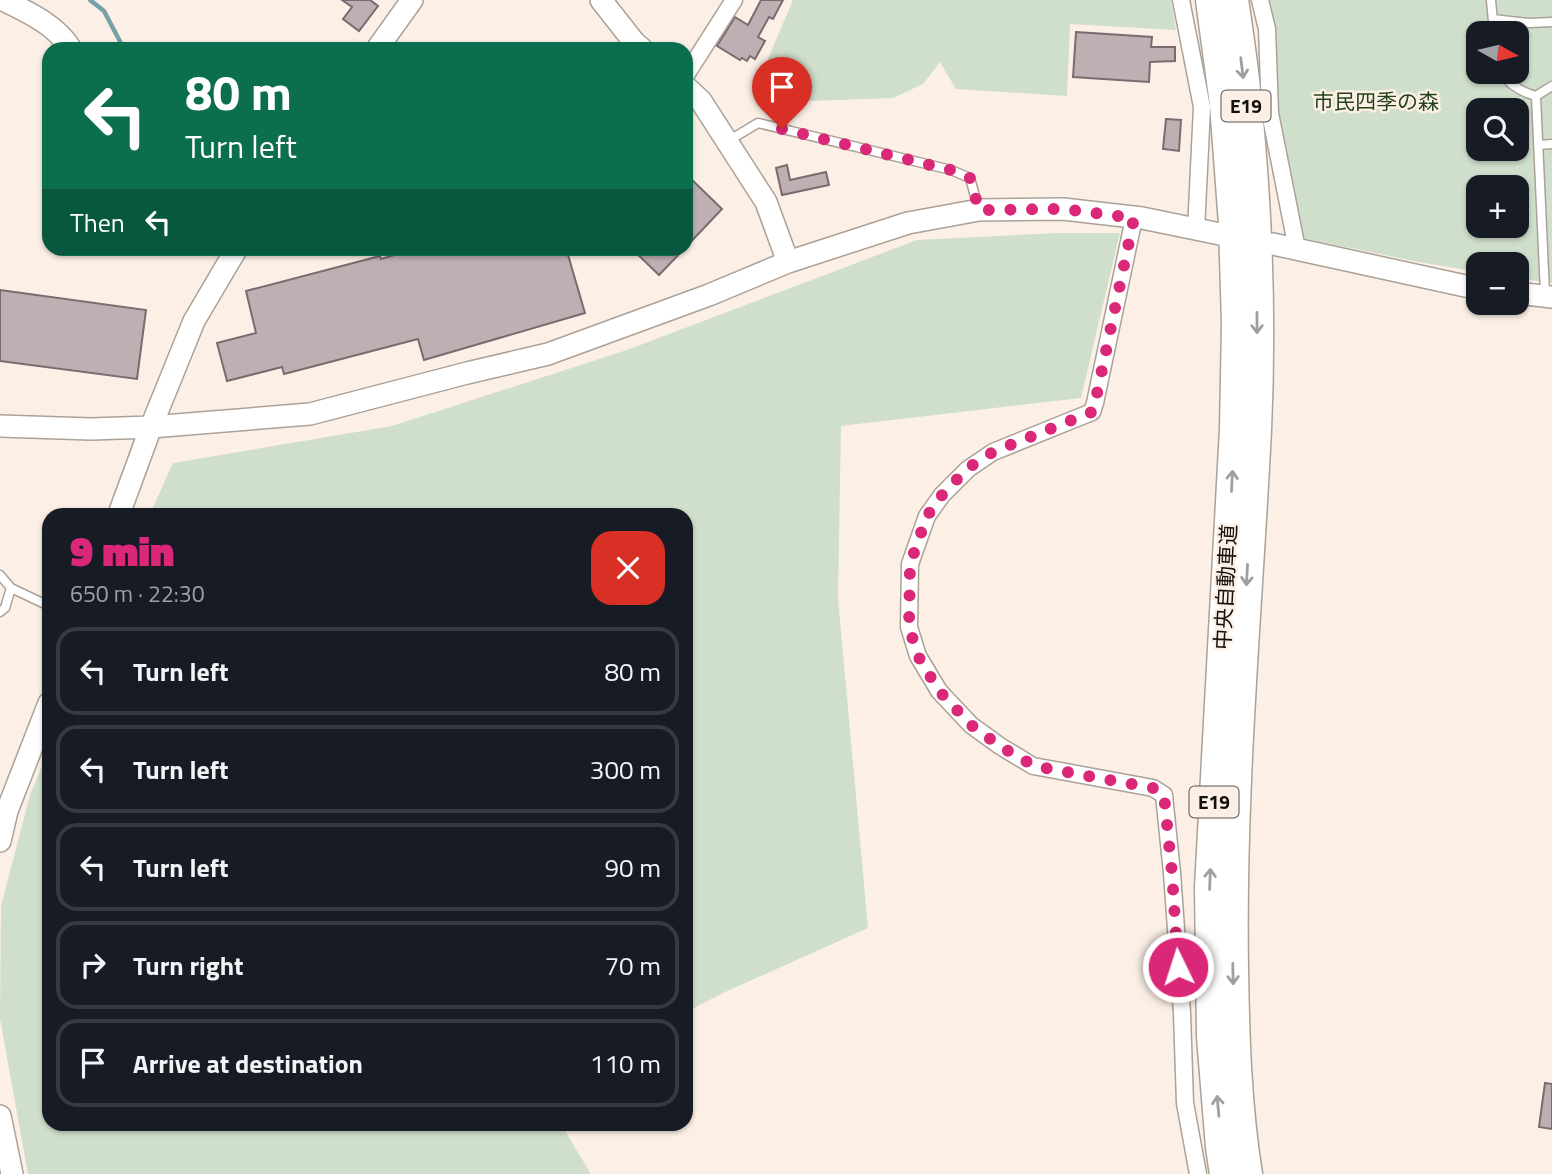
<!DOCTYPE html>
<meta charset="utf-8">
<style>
body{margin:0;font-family:"Titillium Web","Noto Sans JP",sans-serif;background:#242831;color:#f1f3f6;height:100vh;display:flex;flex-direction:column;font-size:26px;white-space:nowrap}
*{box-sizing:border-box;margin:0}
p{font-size:23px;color:#9ea1a6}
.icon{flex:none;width:38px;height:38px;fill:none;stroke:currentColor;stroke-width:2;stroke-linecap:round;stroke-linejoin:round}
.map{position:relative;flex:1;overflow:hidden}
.panel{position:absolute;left:42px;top:508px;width:651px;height:623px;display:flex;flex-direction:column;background:#171b24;border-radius:21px;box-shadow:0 2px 5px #0004}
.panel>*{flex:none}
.guide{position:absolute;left:42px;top:42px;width:651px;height:214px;border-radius:21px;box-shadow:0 2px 5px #0004;background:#0b6e4f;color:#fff;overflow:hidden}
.needle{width:46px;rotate:98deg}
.fabs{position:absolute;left:1466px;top:21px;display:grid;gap:14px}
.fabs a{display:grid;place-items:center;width:63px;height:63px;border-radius:14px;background:#171b24;box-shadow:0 2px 5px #0004;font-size:35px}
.pin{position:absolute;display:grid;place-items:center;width:60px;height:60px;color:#fff;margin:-72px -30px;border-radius:50% 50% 50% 0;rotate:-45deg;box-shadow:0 0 7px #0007}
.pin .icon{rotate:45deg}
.me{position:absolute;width:77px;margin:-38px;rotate:356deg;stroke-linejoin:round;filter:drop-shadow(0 0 5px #0008)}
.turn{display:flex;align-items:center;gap:24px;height:147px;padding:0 28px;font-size:32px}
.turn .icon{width:91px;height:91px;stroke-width:2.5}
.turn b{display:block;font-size:49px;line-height:60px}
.then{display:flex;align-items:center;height:66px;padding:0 28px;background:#0003;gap:14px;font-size:26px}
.round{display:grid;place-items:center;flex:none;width:74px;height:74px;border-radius:21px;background:#242831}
.summary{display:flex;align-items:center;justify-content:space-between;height:119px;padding:0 28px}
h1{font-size:42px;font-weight:800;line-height:52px;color:#db2777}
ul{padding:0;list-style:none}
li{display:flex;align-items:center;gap:21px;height:88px;margin:0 14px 10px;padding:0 14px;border:4px solid #363941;border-radius:21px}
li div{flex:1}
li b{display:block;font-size:26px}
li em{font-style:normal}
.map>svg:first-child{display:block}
.green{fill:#d0dfcc;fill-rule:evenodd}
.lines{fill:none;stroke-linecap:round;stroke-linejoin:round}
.stream{stroke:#77a1a7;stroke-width:4.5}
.building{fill:#beafb3;stroke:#796b6f;stroke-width:2}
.service-casing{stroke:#aca197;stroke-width:11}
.minor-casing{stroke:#aca197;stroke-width:19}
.tertiary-casing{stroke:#aca197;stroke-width:24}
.motorway-casing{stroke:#aca197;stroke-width:33}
.service{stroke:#fff;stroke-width:8}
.minor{stroke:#fff;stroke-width:16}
.tertiary{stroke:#fff;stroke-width:21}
.motorway{stroke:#fff;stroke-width:30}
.oneway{stroke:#a19f9e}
.route{stroke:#db2777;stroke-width:12;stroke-dasharray:0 21.6}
.labels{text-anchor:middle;stroke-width:5;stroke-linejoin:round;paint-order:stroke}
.shield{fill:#fcf0e6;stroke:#59524d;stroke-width:2}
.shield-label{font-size:19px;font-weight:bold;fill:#130f0c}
.park-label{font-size:21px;fill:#22431a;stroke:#fcf0e6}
.street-label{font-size:21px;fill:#130f0c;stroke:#fcf0e6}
</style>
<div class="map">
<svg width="1552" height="1174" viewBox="0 0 1552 1174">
<rect width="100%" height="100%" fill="#fcf0e6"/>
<path class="green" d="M793 0H1171L1176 30 1070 24 1067 96 956 89 940 62 923 84 893 98 783 102 761 75Z
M1265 0H1552V283L1517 278V264H1479V272L1413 261 1302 238 1275 117ZM1479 33H1517V72H1479ZM1479 110H1517V149H1479ZM1479 187H1517V226H1479Z
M1057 233H1120L1081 398 841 426 838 599 868 928 723 993 686 1012V514H150L173 463 392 426 627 350 917 240Z
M49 749V1124H561L591 1174H28L0 1019 1 906 30 795Z"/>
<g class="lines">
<path class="stream" d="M90 0 104 11 124 49"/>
</g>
<path class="building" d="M342 0H370L378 6 359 31 343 19 352 7Z
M761 0H783L773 19 769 17 758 37 765 41 755 59 750 56 747 61 742 58 740 60 717 46 735 17 748 25Z
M1076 32 1152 37 1151 47H1175V61L1150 62 1149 82 1073 77Z
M1166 119 1181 120 1179 151 1163 149Z
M787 165 790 180 826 172 829 185 782 195 776 168Z
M686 174 722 209 686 247Z
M418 248H566L585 313 424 360 418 339 284 374 282 367 227 381 217 343 256 333 246 291 380 256 381 259Z
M631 248H685L659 275Z
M0 290 146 310 137 379 0 361Z
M1545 1083 1552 1084V1129L1539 1127Z"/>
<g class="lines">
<g class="service-casing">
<path id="service" d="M1491 0 1494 33
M1493 19 1529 23 1552 22
M1500 72C1509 84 1521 92 1536 96L1552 86
M1536 96 1545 293
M728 141 758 123 951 170 970 178 978 207
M1539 145 1552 144
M0 575 11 588 49 606
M0 612 5 608 11 588"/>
</g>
<g class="minor-casing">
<path id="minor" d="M1181 0 1202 107 1196 230
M1260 0 1267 29 1270 113 1297 249
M686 75 734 0
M1134 218 1095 403 1092 412 993 452 968 469 942 495 927 516 910 564 909 627 918 656 939 691 971 725 1000 746 1033 766 1153 788 1164 795 1172 873 1182 1013 1185 1103 1198 1174"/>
</g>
<g class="tertiary-casing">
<path id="tertiary" d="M3 0C28 12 56 25 71 49
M601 0 634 42 642 49
M377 49 412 0
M686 87 701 101 766 202 788 262
M1273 244 1479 289
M1517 293 1552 297
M0 426 91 429 151 427 310 414 467 373 548 354 709 295 788 262 908 223 979 210 1063 209 1142 218 1220 234
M119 514 151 427 194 321 237 248
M0 841 7 811 49 703
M0 1116 12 1174"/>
</g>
<g class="motorway-casing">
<path id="motorway" d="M1211 0 1225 104 1234 224 1237 324 1235 429 1210 887 1212 1037 1221 1147 1225 1174
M1233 0C1238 33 1243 66 1246 100 1257 209 1261 321 1256 430 1247 609 1230 788 1233 968 1234 1036 1236 1106 1247 1174"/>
</g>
<use href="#service" class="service"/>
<use href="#minor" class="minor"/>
<use href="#tertiary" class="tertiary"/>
<use href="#motorway" class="motorway"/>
</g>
<defs><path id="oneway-shaft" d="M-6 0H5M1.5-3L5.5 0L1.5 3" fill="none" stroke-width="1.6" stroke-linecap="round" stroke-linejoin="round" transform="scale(1.75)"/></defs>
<g class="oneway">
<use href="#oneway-shaft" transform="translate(1242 68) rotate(83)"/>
<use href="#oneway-shaft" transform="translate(1257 323) rotate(90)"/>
<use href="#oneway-shaft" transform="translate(1232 481) rotate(-87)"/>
<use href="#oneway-shaft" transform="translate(1247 575) rotate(93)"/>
<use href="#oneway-shaft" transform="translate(1210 879) rotate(-88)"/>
<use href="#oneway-shaft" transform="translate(1233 974) rotate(89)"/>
<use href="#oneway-shaft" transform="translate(1218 1106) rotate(-95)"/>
</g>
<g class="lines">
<path class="route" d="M782 129 951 170 970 178 979 210 1063 209 1134 218 1095 403 1092 412 993 452 968 468 942 495 927 516 910 564 909 627 918 656 939 691 971 725 1000 746 1034 766 1153 788 1164 795 1172 873 1178 967"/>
</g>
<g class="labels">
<g class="shield">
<rect x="1221.5" y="90.5" width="49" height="31" rx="5"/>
<rect x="1189.5" y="786.5" width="49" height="31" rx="5"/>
</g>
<g class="shield-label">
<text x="1246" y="113">E19</text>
<text x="1214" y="809">E19</text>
</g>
<g class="park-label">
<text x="1376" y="109">市民四季の森</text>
</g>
<g class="street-label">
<text transform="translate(1226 587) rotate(-87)" y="7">中央自動車道</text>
</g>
</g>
</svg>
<div class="fabs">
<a><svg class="needle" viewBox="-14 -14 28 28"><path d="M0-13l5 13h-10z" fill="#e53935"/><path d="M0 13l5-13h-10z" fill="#9ea1a6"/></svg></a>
<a><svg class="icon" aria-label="search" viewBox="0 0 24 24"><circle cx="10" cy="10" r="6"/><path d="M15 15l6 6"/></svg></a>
<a>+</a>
<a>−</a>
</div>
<div class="pin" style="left:782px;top:129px;background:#d93025"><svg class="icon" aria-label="arrive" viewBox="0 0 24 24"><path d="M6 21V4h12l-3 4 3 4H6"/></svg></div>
<svg class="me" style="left:1178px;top:967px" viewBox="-20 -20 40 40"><circle r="17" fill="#db2777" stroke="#fff" stroke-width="3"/><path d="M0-11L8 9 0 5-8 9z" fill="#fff"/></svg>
<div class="guide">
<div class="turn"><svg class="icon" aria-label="left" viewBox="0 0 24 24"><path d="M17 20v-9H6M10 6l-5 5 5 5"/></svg><div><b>80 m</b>Turn left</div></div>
<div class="then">Then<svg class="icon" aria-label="left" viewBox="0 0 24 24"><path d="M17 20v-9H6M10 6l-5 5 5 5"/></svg></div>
</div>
<section class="panel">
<div class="summary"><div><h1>9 min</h1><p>650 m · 22:30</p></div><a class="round" style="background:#d93025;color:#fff"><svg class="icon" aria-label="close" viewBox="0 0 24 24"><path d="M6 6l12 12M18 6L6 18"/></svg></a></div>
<ul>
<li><svg class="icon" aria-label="left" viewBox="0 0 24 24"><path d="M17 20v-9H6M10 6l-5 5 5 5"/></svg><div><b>Turn left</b></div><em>80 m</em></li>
<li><svg class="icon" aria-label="left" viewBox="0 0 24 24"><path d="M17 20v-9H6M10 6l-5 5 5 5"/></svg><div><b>Turn left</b></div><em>300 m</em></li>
<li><svg class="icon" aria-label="left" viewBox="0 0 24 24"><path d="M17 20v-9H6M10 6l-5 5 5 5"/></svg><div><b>Turn left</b></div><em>90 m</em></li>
<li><svg class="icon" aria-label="right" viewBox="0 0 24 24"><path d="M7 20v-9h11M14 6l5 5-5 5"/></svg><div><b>Turn right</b></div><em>70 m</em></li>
<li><svg class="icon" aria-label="arrive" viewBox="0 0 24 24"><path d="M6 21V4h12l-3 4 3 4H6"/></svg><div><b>Arrive at destination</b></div><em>110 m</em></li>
</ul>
</section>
</div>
